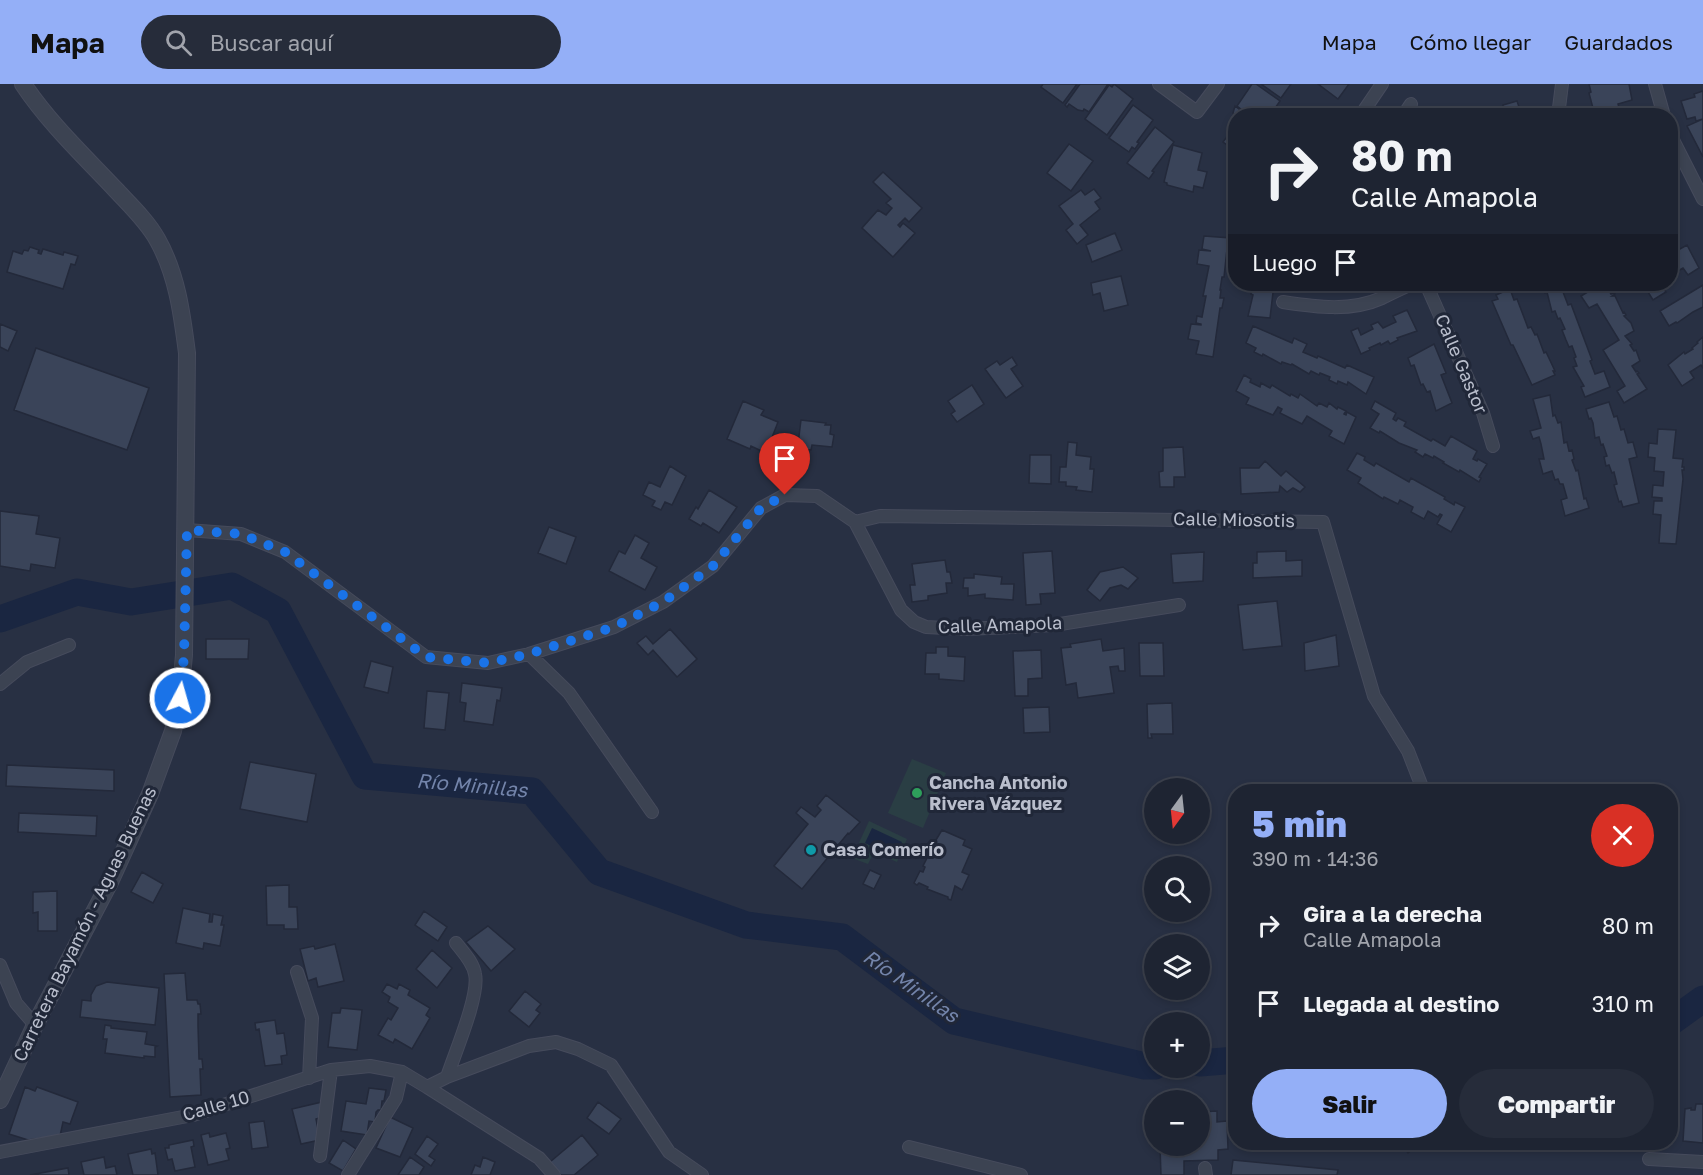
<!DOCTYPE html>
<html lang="es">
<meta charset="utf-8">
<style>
body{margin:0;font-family:"Golos Text",sans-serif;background:#262c3a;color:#f1f3f6;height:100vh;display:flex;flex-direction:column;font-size:22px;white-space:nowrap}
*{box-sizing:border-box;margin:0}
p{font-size:20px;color:#a1a4ac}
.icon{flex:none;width:33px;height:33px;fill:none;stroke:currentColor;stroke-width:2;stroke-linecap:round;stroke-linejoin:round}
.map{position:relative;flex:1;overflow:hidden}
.drawer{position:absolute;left:1228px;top:700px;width:450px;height:366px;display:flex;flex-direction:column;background:#1e2432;border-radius:24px;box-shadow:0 3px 9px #0003,0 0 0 2px #3c414d}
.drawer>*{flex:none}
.guide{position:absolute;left:1228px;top:24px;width:450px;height:183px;border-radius:24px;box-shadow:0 3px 9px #0003,0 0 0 2px #3c414d;background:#1e2432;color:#f1f3f6;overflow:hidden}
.needle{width:39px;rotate:195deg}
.tools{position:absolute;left:1144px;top:694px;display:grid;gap:12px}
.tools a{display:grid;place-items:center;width:66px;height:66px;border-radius:50%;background:#1e2432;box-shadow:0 3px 9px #0003,0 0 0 2px #3c414d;font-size:30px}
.pin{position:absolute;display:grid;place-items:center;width:51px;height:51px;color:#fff;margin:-62px -26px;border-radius:50% 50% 50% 0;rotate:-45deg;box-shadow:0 0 6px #0007}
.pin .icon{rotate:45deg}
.me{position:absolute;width:66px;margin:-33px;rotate:6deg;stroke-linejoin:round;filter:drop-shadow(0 0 4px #0008)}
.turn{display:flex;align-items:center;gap:21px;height:126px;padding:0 24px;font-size:27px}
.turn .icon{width:78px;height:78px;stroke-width:2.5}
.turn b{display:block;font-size:42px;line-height:51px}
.then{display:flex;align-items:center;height:57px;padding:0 24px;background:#0003;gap:12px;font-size:22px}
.round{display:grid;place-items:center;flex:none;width:63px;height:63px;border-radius:32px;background:#262c3a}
.summary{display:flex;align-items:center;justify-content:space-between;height:102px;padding:0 24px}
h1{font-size:36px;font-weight:800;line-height:45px;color:#94aff7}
.button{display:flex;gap:12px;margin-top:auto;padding:12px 24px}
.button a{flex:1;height:69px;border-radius:36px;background:#94aff7;color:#111;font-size:24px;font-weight:800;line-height:69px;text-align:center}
.button a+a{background:#262c3a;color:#f1f3f6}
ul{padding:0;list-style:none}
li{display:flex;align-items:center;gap:18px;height:78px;padding:0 24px}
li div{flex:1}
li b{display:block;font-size:22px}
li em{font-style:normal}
header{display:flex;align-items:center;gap:36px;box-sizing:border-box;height:84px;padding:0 30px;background:#94aff7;color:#111}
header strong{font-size:28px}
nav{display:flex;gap:33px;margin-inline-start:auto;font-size:21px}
.search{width:420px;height:54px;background:#262c3a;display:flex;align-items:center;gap:15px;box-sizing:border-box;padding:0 21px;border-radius:33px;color:#a1a4ac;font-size:22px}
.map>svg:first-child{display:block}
.green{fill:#2a3e44}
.water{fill:#1a2641}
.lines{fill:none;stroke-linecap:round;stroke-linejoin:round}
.river{stroke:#1a2641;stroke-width:27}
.building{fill:#3a4459;stroke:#23293a;stroke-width:1.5}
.minor-casing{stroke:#464b5c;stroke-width:14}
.tertiary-casing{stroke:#464b5c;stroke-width:18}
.minor{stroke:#3c4352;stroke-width:12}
.tertiary{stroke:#3c4352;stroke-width:16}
.route{stroke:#1a73e8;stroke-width:10;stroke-dasharray:0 18}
.leisure-dot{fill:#2e9e5b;stroke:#202738;stroke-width:2}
.culture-dot{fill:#0f9aa8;stroke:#202738;stroke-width:2}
.labels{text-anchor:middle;stroke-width:6;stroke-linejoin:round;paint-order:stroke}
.street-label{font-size:18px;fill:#b9becc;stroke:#202738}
.poi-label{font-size:18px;font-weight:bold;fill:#b9becc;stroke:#202738;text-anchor:start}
.water-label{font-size:20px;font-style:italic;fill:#7384aa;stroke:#202738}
</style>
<header>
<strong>Mapa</strong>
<div class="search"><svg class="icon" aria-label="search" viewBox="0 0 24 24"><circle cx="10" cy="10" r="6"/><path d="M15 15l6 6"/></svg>Buscar aquí</div>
<nav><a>Mapa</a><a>Cómo llegar</a><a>Guardados</a></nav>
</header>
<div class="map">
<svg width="1703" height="1091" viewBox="0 0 1703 1091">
<rect width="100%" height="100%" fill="#283043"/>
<path class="green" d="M912 675 946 689 923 744 888 729Z
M869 737 907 755 897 778 874 768 868 780 852 774Z"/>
<path class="water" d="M872 744 902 758 894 773 865 759Z"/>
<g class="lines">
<g class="river">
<path id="s1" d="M0 535 77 508 131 518 232 502 278 527 365 692 532 707 599 788 746 841 842 853 954 937 1145 982H1155"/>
<path d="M1671 938 1703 915"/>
<path d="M1200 979 1236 976"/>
</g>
</g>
<path class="building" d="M1043 0H1077L1063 19 1041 3Z
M1080 0H1108L1089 28 1084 25 1083 27 1078 26 1069 20 1067 23 1065 21Z
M1114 0 1133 15 1107 51 1085 35 1109 1 1112 3Z
M1252 0H1256L1280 17 1271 30 1272 32H1250L1237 22Z
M1261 0H1291L1281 14Z
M1318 0H1349L1338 15Z
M1589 0H1629L1632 16 1618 20 1620 27 1595 32 1589 9 1591 8Z
M1703 7V35L1696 37 1695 33 1687 35 1681 17 1695 13 1694 10Z
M1517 17 1522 32H1487L1504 27 1503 21Z
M1133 21 1153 36 1137 58 1139 59 1135 65 1132 63 1129 68 1109 54Z
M1235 22 1248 32H1236V67L1223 58 1232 46 1230 44 1235 30 1233 29Z
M1703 35V73L1687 42Z
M1155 43 1174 58 1152 87 1154 88 1149 95 1127 79Z
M1069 60 1093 77 1071 107 1047 89Z
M1173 61 1202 69 1198 86 1207 88 1203 104 1194 102 1193 108 1167 101V99L1164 98Z
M883 88 922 124 909 138 905 134 898 141 900 143 903 139 915 149 893 173 862 144 878 126 886 131 892 124 886 119 891 115 873 98Z
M1094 105 1101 114 1095 118 1100 125 1080 141 1088 151 1077 160 1066 146 1073 140 1059 122 1081 106 1085 111Z
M1115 149 1122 166 1092 178 1086 161Z
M1204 152 1231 154 1229 165H1227L1224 193H1222L1220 206H1221L1220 214H1224L1222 224H1220L1213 273 1196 270 1199 257 1188 255 1191 240 1201 241V240L1196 239 1197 232 1202 233 1206 212H1203L1209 182 1197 180 1199 166 1211 167 1202 165Z
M1687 161 1699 184 1688 191 1683 184 1671 191V170Z
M30 163 39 166 38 169 41 170 43 165 63 171 64 168 78 172 75 181 71 180 63 205 7 188 13 167 22 170 24 166 28 167Z
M1121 192 1128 221 1104 227 1100 209 1093 211 1091 199Z
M1252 200H1274L1270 234 1248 232 1253 211 1251 210Z
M1541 200H1566L1568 206 1563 208 1568 221 1571 220 1592 276 1590 277 1595 290 1604 287 1610 303 1585 313 1581 303 1584 302 1573 283 1577 282 1574 274 1576 273 1572 262 1569 263 1566 256 1562 246 1565 245 1560 234 1558 235 1555 227 1552 228 1547 208 1545 209Z
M1601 200H1605L1611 210 1614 209 1615 210 1612 212H1615L1623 229 1624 228 1626 231 1624 232 1631 239 1634 247 1625 252 1632 260 1630 261 1634 267 1636 266 1640 277 1632 282 1636 288 1637 287 1639 289 1637 290 1647 305 1624 319 1617 307 1625 302 1603 266 1619 256 1597 220 1589 224 1581 212Z
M1643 200H1660L1666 208 1653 216Z
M1703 201V223L1693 228 1677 239 1676 238 1669 242 1660 227Z
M1510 205 1514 216 1517 215 1528 244 1531 243 1535 251 1537 250 1544 269 1546 268 1555 287H1553L1555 291 1532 301 1513 261H1511L1492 217 1498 215 1496 211Z
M1407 226 1417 247 1397 254 1398 256 1390 260 1388 257 1381 261 1380 259 1369 264 1370 266 1361 270 1351 247 1358 244 1361 251 1373 245 1371 241 1378 238 1383 244 1396 238 1393 232Z
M0 240 17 247 8 267 0 263Z
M1253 242 1292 259 1294 254 1307 260 1303 268 1317 274 1318 272 1345 284 1347 281 1374 293 1366 310 1348 298 1347 301 1338 297 1337 300 1329 296 1330 293 1320 289 1319 291 1311 287 1309 290 1292 280 1291 281 1282 278 1281 280 1263 270 1262 272 1254 268 1256 264 1246 259Z
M1703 253V284L1701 281 1690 288 1694 294 1682 302 1668 281 1684 268 1685 270 1693 265 1692 264 1698 259 1697 258Z
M1434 260 1446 289 1441 291 1452 319 1436 327 1430 307 1427 308 1423 300 1421 301 1414 281 1411 282 1408 274Z
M36 264 149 304 127 366 14 326Z
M1012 273 1017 281 1011 285 1023 302 1006 314 985 285 997 277 1000 281Z
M1244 291 1251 295 1250 298 1260 303 1261 299 1270 304 1272 301 1290 312 1291 310 1298 314 1300 310 1317 322 1319 319 1327 323 1329 319 1337 325 1338 323 1346 327 1344 330 1346 331 1347 328 1356 333 1344 360 1329 352 1332 347 1307 332 1302 340 1280 329 1282 325 1278 323 1273 331 1246 320 1249 314 1236 307Z
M972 301 984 320 957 338 951 330 955 327 948 317Z
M1550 311 1553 332 1555 331 1558 339 1561 338 1564 359 1567 358 1569 367 1572 366 1574 375 1572 376 1576 387 1578 386 1584 415 1586 414 1589 424 1565 432 1561 416 1567 414 1563 400H1560L1558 395 1555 396 1552 387 1543 390 1539 375H1544L1541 360 1539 353 1533 355 1530 347 1541 344 1533 315Z
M743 317 764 326 761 331 778 338 766 369 751 362 750 365 727 355Z
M1375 317 1396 329 1393 335 1396 337 1398 334 1406 338 1404 342 1431 357 1433 355 1445 362 1451 352 1477 367 1473 375 1477 377 1478 375 1487 380 1479 393 1481 394 1479 398 1460 386 1459 388 1443 379 1444 378 1434 372 1433 374 1425 370 1423 373 1415 368 1417 366 1399 359 1380 347 1379 349 1370 344 1379 330 1371 325Z
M1609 318 1614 333 1617 332 1621 346 1624 345 1628 359 1633 358 1637 373 1629 375 1639 419 1623 423 1621 417 1619 418 1614 401 1617 400 1614 388 1612 389 1609 381 1606 382 1604 373 1607 372 1603 360 1601 361 1599 353 1595 354 1593 339 1591 334 1589 335 1586 325Z
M801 336 826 339 825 341H831L830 350 834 351 832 363 812 361 811 366 802 365 803 361 798 360Z
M1658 345 1676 346 1673 374 1683 375 1682 383H1684V386H1682L1683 395 1676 460 1659 459 1661 431 1653 430 1654 417H1662V414L1652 413 1653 401 1663 402 1664 388 1654 387 1655 374 1648 373 1649 359 1657 360Z
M1068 358 1077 359 1076 371 1091 373 1090 385H1094L1092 408 1076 406 1077 403 1066 402V398H1059L1060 383H1066Z
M1183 363 1185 393H1174V403H1160L1159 388 1163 387V364Z
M1357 369 1365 373 1364 376 1374 382 1376 379 1409 398 1411 394 1445 413 1444 415 1454 421 1455 418 1465 423 1451 448 1437 440 1442 431 1440 430 1438 433 1428 427 1424 435 1411 428 1413 423 1400 416 1398 420 1384 413 1383 415 1358 399 1361 394 1347 386Z
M1030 371H1051V400L1029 399Z
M1265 377 1281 392 1286 387 1305 403 1300 408 1293 404 1287 408 1280 402 1279 408 1241 410 1240 384H1259Z
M670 382 686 392 672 421 665 418 661 426 652 422 655 417 643 411 649 398 660 403Z
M709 406 737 423 719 449 703 439 701 442 689 435 696 423 698 425Z
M0 427 39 432 36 450 60 454 55 484 31 480 30 487 0 482Z
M549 443 576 453 566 480 538 469Z
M635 451 649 459 641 474 657 483 645 506 609 487 619 467 625 470Z
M1052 467 1055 509 1040 510 1041 520 1026 521 1023 469Z
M1286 467V477L1302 476V492L1253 494V479H1257V468Z
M1204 468 1203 497 1173 499 1171 470Z
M945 476 947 488H950L952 499H946L947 509 928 512V516L912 518 910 501H915L912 480Z
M1123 483 1138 494 1128 505 1121 501 1110 504 1100 517 1087 506 1100 488Z
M974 490 1002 493 1001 500H1014L1013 516 985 514V510L968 512V504H963L964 494H974Z
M1277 517 1282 562 1243 566 1238 521Z
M670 545 697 575 677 593 653 566 648 571 637 559 646 552 653 560Z
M1336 551 1339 582 1305 587 1304 559Z
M206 555H249L248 575H206Z
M1101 555 1103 567 1124 564 1125 587H1119L1118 582 1110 583 1114 609 1078 614 1076 599 1066 601 1061 564 1071 563 1070 560Z
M1139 559H1163L1164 592H1140Z
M936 563H948V572L965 573 964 597 939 595V590H925L926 569H936Z
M1041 566 1042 594 1028 595V612H1015L1013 567Z
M371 577 393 583 388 609 364 603Z
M462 599 502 604 500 617 497 616 493 641 464 637 466 619 460 618Z
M427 607 449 609 445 646 424 644Z
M1172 619 1173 650H1151L1152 654H1148L1147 620Z
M1049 623 1050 648 1024 649 1023 624Z
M250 678 316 690 307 738 240 725Z
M7 681 114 686V707L6 702Z
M826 711 860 738 849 750 848 749 802 805 774 782 808 740 796 729 801 723 815 733 821 726 817 722Z
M19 729 97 732 96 752 18 748Z
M942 746 965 756 963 761 972 765 962 788 969 791 962 806 955 802 951 816 948 815V813L927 805 928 803 919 799 917 801 914 799 920 787 923 788 925 783 923 782 928 772 927 765 933 761Z
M870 786 881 791 874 805 863 800Z
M142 788 163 800 153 819 131 808Z
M289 801V823H297L298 845H284V841H267L266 802Z
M57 807V847H38V828L33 829V808Z
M183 824 210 830 209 838H212L213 830 223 832 221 841H224L220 862 204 859 203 865 176 859Z
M424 827 447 843 438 857 415 841Z
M488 842 515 865 491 887 466 858Z
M335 860 344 897 318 903 316 894 308 897 300 865 314 862 315 865Z
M432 866 452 884 437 904 416 885Z
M185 889 187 916H197L198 920H200L201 930H198V942L199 975H202L203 985H200L201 1011 170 1013 164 890Z
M107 898 159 904 155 941 80 933 82 916 91 917V911L96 902Z
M387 900 397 905 399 900 410 906 408 911 430 924 426 931 430 934 412 965 395 955 393 959 378 951 388 934 391 936 398 924 388 918 390 913 382 908Z
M525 907 541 920 536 926 540 929 529 943 509 927Z
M341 924 362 926 357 966 328 963 332 929H340Z
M275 936 277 950 284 949 287 971 281 972 282 980 265 982 259 945 256 946 255 939Z
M105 941 111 942V944L147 948 145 960 157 962 155 963V973L144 972V974L105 969 107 955H103Z
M25 1003 35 1007 37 1003 78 1018 70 1040 63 1038 60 1052 28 1056 9 1050Z
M369 1004 386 1006 384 1017H382L381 1026H378L376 1028 375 1038 369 1037 367 1051 341 1047 346 1017 366 1020Z
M322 1018 325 1032 316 1035 320 1056 301 1060 292 1025Z
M598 1018 621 1035 609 1050 587 1034Z
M1696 1020H1703V1059L1683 1057 1685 1025 1691 1024V1026H1695Z
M1217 1027V1038L1227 1037 1228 1065 1218 1066V1076L1184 1077V1091H1161L1160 1062H1200V1028Z
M390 1033 413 1044 400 1073 376 1064Z
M264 1037 268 1063 252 1065 249 1039Z
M209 1049 210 1053 226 1049 230 1064 226 1065 229 1076 208 1081 201 1051Z
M582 1051 598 1071 574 1091H561L550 1078Z
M427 1052 438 1060 429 1072 435 1076 431 1082 415 1070Z
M193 1056 194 1062 191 1063 195 1083 175 1087 172 1075 168 1076 165 1064H169V1061Z
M343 1056 356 1065 343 1087 329 1079Z
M1400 1059H1420L1408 1069Z
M151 1065 152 1070 155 1069 158 1091H133L128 1070Z
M104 1073 106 1084 115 1082 117 1091H84L81 1078Z
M410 1073 424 1083 419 1091H398Z
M483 1073 495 1078 490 1091H471L475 1081 480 1083Z
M1233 1076 1338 1086 1337 1091H1231Z
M68 1084 69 1091H30Z"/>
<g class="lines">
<g class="minor-casing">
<path id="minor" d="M1159 0 1197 28 1218 0
M1655 0 1664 32
M1375 32 1365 25 1382 0
M1403 32 1411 20
M1558 32 1562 0
M1671 52 1703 115
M1426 200 1483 329 1493 362
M1283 218C1316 223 1351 228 1382 214 1392 209 1402 204 1412 200
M855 438 880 432 1323 438 1374 612 1408 667 1424 708
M187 446 241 450 285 468 426 573 488 579 529 570 614 543 663 518 713 482 761 424 785 411 817 412 855 438 901 526 914 538 926 543 965 545 1054 541 1179 521
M529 570 569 609 652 728
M0 600 27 578 69 561
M0 881 16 919 35 941
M297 888 312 934 309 994
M447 993C454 971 480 911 475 890 473 878 463 868 456 859
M427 1003 539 1074 554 1091
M909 1063 1021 1091
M0 1068 193 1031 331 986 370 982 402 988 427 1003 447 993 529 962 556 958 578 965 611 981 669 1068 702 1091
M320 1072 331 986
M1649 1075 1703 1078
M1205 1084 1206 1091
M348 1091 396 1014 402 988"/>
</g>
<g class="tertiary-casing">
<path id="tertiary" d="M0 1016 35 941 110 798 150 710 173 647 180 614 184 571 187 269C182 230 177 190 157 155 147 137 130 121 116 106 84 72 49 39 23 0"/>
</g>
<use href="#minor" class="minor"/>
<use href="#tertiary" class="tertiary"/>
</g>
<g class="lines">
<path class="route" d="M180 614 184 572 187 446 241 450 285 468 426 573 488 579 529 570 614 543 663 518 713 482 761 424 785 411"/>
</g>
<circle class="leisure-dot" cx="917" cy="709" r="6"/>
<circle class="culture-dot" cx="811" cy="766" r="6"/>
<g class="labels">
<g class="street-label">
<text transform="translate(1461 280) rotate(67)" y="6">Calle Gastor</text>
<text transform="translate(1234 436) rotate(1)" y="6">Calle Miosotis</text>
<text transform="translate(1000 541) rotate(-2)" y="6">Calle Amapola</text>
<text transform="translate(85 840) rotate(-64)" y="6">Carretera Bayamón - Aguas Buenas</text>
<text transform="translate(216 1022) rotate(-16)" y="6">Calle 10</text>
</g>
<g class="poi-label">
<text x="929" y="705">Cancha Antonio<tspan x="929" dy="21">Rivera Vázquez</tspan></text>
<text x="823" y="772">Casa Comerío</text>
</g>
<g class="water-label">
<text dy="7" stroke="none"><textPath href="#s1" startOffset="585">Río Minillas</textPath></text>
<text transform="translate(911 902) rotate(35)" y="7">Río Minillas</text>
</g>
</g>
</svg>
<div class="tools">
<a><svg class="needle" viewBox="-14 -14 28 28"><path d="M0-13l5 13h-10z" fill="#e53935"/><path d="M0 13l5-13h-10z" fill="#a1a4ac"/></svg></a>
<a><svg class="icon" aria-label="search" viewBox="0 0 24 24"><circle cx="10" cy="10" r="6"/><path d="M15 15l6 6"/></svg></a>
<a><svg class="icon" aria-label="layers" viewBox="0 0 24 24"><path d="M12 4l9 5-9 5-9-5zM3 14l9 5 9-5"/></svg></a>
<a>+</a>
<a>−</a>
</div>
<div class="pin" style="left:785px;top:411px;background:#d93025"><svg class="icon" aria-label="arrive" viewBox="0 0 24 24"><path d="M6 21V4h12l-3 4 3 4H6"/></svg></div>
<svg class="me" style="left:180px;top:614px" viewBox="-20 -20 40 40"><circle r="17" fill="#1a73e8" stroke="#fff" stroke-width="3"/><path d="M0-11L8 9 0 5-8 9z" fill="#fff"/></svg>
<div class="guide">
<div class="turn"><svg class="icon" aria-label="right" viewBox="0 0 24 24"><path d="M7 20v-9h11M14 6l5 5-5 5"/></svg><div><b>80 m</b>Calle Amapola</div></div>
<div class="then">Luego<svg class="icon" aria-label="arrive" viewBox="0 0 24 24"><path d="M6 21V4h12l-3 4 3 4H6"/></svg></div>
</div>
<section class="drawer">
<div class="summary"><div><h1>5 min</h1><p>390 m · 14:36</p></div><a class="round" style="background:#d93025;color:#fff"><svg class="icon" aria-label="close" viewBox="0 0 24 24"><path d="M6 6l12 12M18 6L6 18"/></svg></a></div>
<ul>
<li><svg class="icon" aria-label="right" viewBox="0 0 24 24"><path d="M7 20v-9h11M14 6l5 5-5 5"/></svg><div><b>Gira a la derecha</b><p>Calle Amapola</p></div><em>80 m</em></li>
<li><svg class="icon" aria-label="arrive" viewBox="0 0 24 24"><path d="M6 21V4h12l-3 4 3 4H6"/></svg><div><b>Llegada al destino</b></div><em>310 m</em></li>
</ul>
<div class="button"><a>Salir</a><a>Compartir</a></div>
</section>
</div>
